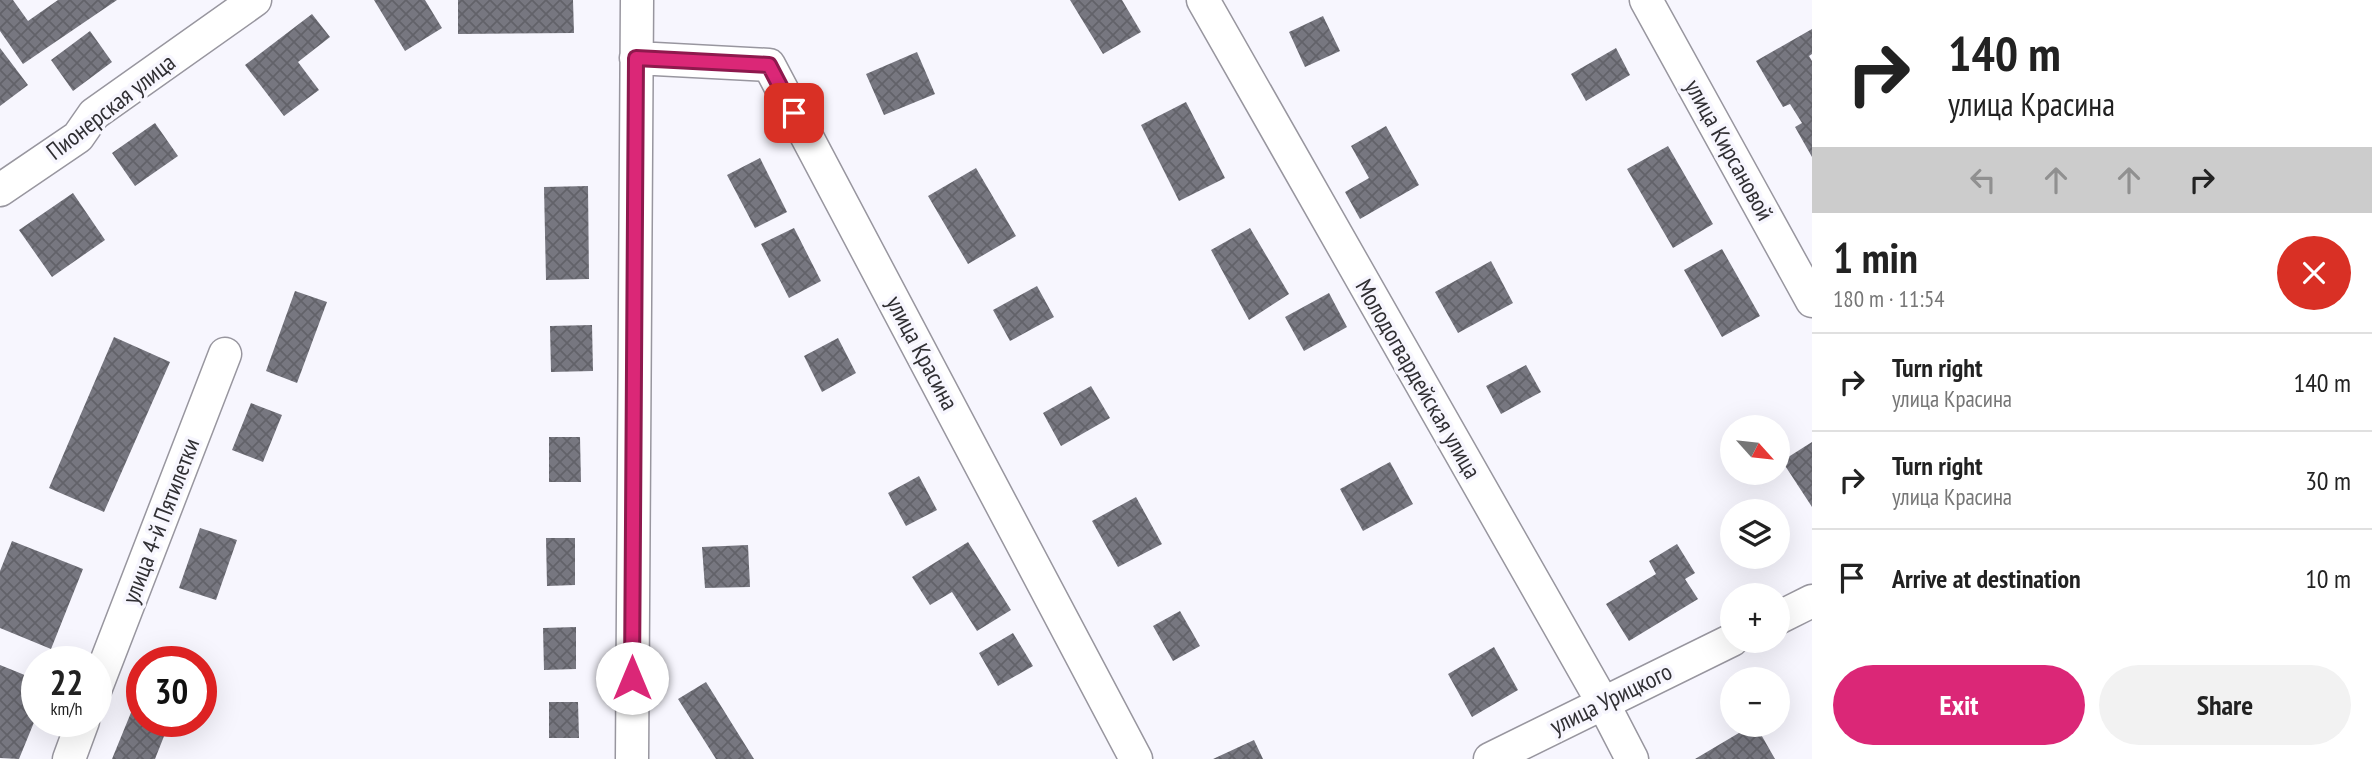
<!DOCTYPE html>
<meta charset="utf-8">
<style>
body{margin:0;font-family:"PT Sans Narrow",sans-serif;background:#f2f2f2;color:#222;height:100vh;display:flex;flex-direction:column;font-size:26px;white-space:nowrap}
*{box-sizing:border-box;margin:0}
p{font-size:23px;color:#767676}
.icon{flex:none;width:38px;height:38px;fill:none;stroke:currentColor;stroke-width:2;stroke-linecap:round;stroke-linejoin:round}
.map{position:relative;flex:1;overflow:hidden}
.details{display:flex;flex-direction:column;background:#fff;width:560px}
.details>*{flex:none}
.top-card{background:#fff;color:#222;overflow:hidden}
.needle{width:46px;rotate:117deg}
.buttons{position:absolute;left:1720px;top:415px;display:grid;gap:14px}
.buttons a{display:grid;place-items:center;width:70px;height:70px;border-radius:50%;background:#fff;box-shadow:0 7px 28px #0002;font-size:35px}
.speed{position:absolute;left:21px;top:646px;display:flex;gap:14px;font-size:35px;font-weight:700;text-align:center}
.speed>*{display:grid;place-content:center;width:91px;height:91px;border-radius:50%;background:#fff;box-shadow:0 7px 28px #0002;line-height:1}
.speed small{font-size:18px;font-weight:400}
.speed .limit{border:10px solid #d22;background:#fff;color:#111}
.pin{position:absolute;display:grid;place-items:center;width:60px;height:60px;color:#fff;margin:-30px;border-radius:14px;box-shadow:0 4px 10px #0006}
.me{position:absolute;width:77px;margin:-38px;rotate:0deg;stroke-linejoin:round;filter:drop-shadow(0 0 5px #0008)}
.turn{display:flex;align-items:center;gap:24px;height:147px;padding:0 21px;font-size:32px}
.turn .icon{width:91px;height:91px;stroke-width:2.5}
.turn b{display:block;font-size:49px;line-height:60px}
.lanes{display:flex;align-items:center;height:66px;padding:0 21px;background:#0003;justify-content:center;gap:35px;direction:ltr}
.lanes .off{opacity:.35}
.round{display:grid;place-items:center;flex:none;width:74px;height:74px;border-radius:37px;background:#f2f2f2}
.summary{display:flex;align-items:center;justify-content:space-between;height:119px;padding:0 21px}
h1{font-size:42px;font-weight:600;line-height:52px}
.primary-button{display:flex;gap:14px;margin-top:auto;padding:14px 21px}
.primary-button a{flex:1;height:80px;border-radius:42px;background:#db2777;color:#fff;font-size:28px;font-weight:600;line-height:80px;text-align:center}
.primary-button a+a{background:#f2f2f2;color:#222}
ul{padding:0;list-style:none}
li{display:flex;align-items:center;gap:21px;height:98px;padding:0 21px;border-top:2px solid #e0e0e0}
li div{flex:1}
li b{display:block;font-size:26px}
li em{font-style:normal}
main{display:flex;flex:1;min-height:0}
.map>svg:first-child{display:block}
.building{fill:url(#building-cross-hatch)}
.lines{fill:none;stroke-linecap:round;stroke-linejoin:round}
.street-casing{stroke:#98969f;stroke-width:35}
.street{stroke:#fff;stroke-width:32}
.route-casing{stroke:#8e194d;stroke-width:18}
.route{stroke:#db2777;stroke-width:12}
.labels{text-anchor:middle;stroke-width:7;stroke-linejoin:round;paint-order:stroke}
.street-label{font-size:24px;fill:#302f33;stroke:#f7f6fe}
</style>
<main>
<div class="map">
<svg width="1812" height="759" viewBox="0 0 1812 759">
<defs>
<pattern id="building-cross-hatch" width="8" height="8" patternUnits="userSpaceOnUse" patternTransform="scale(1.75)"><rect width="8" height="8" fill="#777780"/><path d="M0 0l8 8M0 8l8-8" fill="none" stroke="#626269"/></pattern>
</defs>
<rect width="100%" height="100%" fill="#f7f6fe"/>
<path class="building" d="M0 0H13L28 21 58 0H117L23 64 0 31Z
M374 0H425L442 28 405 51Z
M458 0H573L574 33 458 34Z
M1070 0H1122L1141 32 1103 54Z
M312 14 330 37 298 62 319 90 284 116 245 65Z
M1323 16 1340 51 1305 67 1289 32Z
M1812 29V54L1809 56 1812 61V157L1795 127 1802 123 1790 104 1783 107 1756 61Z
M90 31 112 62 73 91 51 60Z
M0 48 28 85 0 106Z
M1616 48 1630 75 1586 101 1571 74Z
M917 52 935 94 884 115 866 74Z
M1186 102 1225 178 1179 201 1141 125Z
M155 123 178 156 135 186 112 153Z
M1386 126 1419 185 1360 219 1345 192 1369 178 1351 146Z
M1668 146 1713 224 1673 248 1627 169Z
M760 158 787 212 755 228 727 175Z
M976 168 1016 236 968 264 928 196Z
M588 186 589 279 546 280 544 187Z
M73 193 105 240 52 277 19 230Z
M794 228 821 281 789 298 761 244Z
M1250 228 1289 294 1249 320 1211 250Z
M1722 249 1760 316 1722 337 1684 270Z
M1491 261 1513 303 1458 333 1435 292Z
M1037 286 1054 317 1010 341 993 310Z
M295 291 327 302 297 383 266 371Z
M1329 293 1347 327 1304 351 1285 317Z
M592 325 593 371 551 372 550 326Z
M114 337 170 362 104 512 49 488Z
M838 338 856 373 822 392 804 356Z
M1526 365 1541 392 1501 414 1486 386Z
M1091 386 1110 418 1061 446 1043 413Z
M251 403 282 415 263 462 232 450Z
M549 437H580L581 482H549Z
M1812 442V507L1782 461Z
M1390 462 1413 504 1363 531 1340 489Z
M919 476 937 510 906 526 888 493Z
M1136 497 1162 544 1118 567 1092 521Z
M200 528 237 540 216 600 179 588Z
M546 538H575V585L547 586Z
M12 541 83 569 51 649 0 628V571Z
M968 542 1011 610 977 631 952 592 930 605 912 577Z
M1677 544 1695 573 1685 579 1698 599 1629 641 1606 604 1656 574 1649 561Z
M748 545 750 587 705 588 702 547Z
M1180 611 1200 646 1173 661 1153 626Z
M576 627V669L544 670 543 628Z
M1013 633 1033 666 998 686 979 653Z
M1494 647 1518 690 1472 717 1448 674Z
M0 665 37 680V715L19 759 0 758Z
M706 682 754 759H716L678 699Z
M139 693 142 694V721H170L155 759H112Z
M549 702H578L579 738H549Z
M1755 724 1775 759H1695L1754 724Z
M1254 740 1263 759H1213Z"/>
<g class="lines">
<g class="street-casing">
<path id="street" d="M1203 0 1603 703 1632 759
M1646 0 1812 301
M636 58 769 65 1136 759
M0 190 78 137 94 114 255 0
M1778 618 1812 601
M96 688 225 354
M69 759 83 721
M632 759 637 0
M1490 759 1732 640"/>
</g>
<use href="#street" class="street"/>
</g>
<g class="lines">
<g class="route-casing">
<path id="route" d="M632 678 636 58 769 65 794 113"/>
</g>
<use href="#route" class="route"/>
</g>
<g class="labels">
<g class="street-label">
<text transform="translate(111 107) rotate(-38)" y="8">Пионерская улица</text>
<text transform="translate(1729 150) rotate(61)" y="8">улица Кирсановой</text>
<text transform="translate(922 353) rotate(62)" y="8">улица Красина</text>
<text transform="translate(1418 379) rotate(60)" y="8">Молодогвардейская улица</text>
<text transform="translate(161 521) rotate(-69)" y="8">улица 4-й Пятилетки</text>
<text transform="translate(1611 699) rotate(-26)" y="8">улица Урицкого</text>
</g>
</g>
</svg>
<div class="buttons">
<a><svg class="needle" viewBox="-14 -14 28 28"><path d="M0-13l5 13h-10z" fill="#e53935"/><path d="M0 13l5-13h-10z" fill="#767676"/></svg></a>
<a><svg class="icon" aria-label="layers" viewBox="0 0 24 24"><path d="M12 4l9 5-9 5-9-5zM3 14l9 5 9-5"/></svg></a>
<a>+</a>
<a>−</a>
</div>
<div class="speed"><div>22<small>km/h</small></div><div class="limit">30</div></div>
<div class="pin" style="left:794px;top:113px;background:#d93025"><svg class="icon" aria-label="arrive" viewBox="0 0 24 24"><path d="M6 21V4h12l-3 4 3 4H6"/></svg></div>
<svg class="me" style="left:632px;top:678px" viewBox="-20 -20 40 40"><circle r="19" fill="#fff"/><path d="M0-13L10 11 0 6-10 11z" fill="#db2777"/></svg>
</div>
<section class="details">
<div class="top-card">
<div class="turn"><svg class="icon" aria-label="right" viewBox="0 0 24 24"><path d="M7 20v-9h11M14 6l5 5-5 5"/></svg><div><b>140 m</b>улица Красина</div></div>
<div class="lanes"><svg class="icon off" aria-label="left" viewBox="0 0 24 24"><path d="M17 20v-9H6M10 6l-5 5 5 5"/></svg><svg class="icon off" aria-label="ahead" viewBox="0 0 24 24"><path d="M12 20V5M6 11l6-6 6 6"/></svg><svg class="icon off" aria-label="ahead" viewBox="0 0 24 24"><path d="M12 20V5M6 11l6-6 6 6"/></svg><svg class="icon" aria-label="right" viewBox="0 0 24 24"><path d="M7 20v-9h11M14 6l5 5-5 5"/></svg></div>
</div>
<div class="summary"><div><h1>1 min</h1><p>180 m · 11:54</p></div><a class="round" style="background:#d93025;color:#fff"><svg class="icon" aria-label="close" viewBox="0 0 24 24"><path d="M6 6l12 12M18 6L6 18"/></svg></a></div>
<ul>
<li><svg class="icon" aria-label="right" viewBox="0 0 24 24"><path d="M7 20v-9h11M14 6l5 5-5 5"/></svg><div><b>Turn right</b><p>улица Красина</p></div><em>140 m</em></li>
<li><svg class="icon" aria-label="right" viewBox="0 0 24 24"><path d="M7 20v-9h11M14 6l5 5-5 5"/></svg><div><b>Turn right</b><p>улица Красина</p></div><em>30 m</em></li>
<li><svg class="icon" aria-label="arrive" viewBox="0 0 24 24"><path d="M6 21V4h12l-3 4 3 4H6"/></svg><div><b>Arrive at destination</b></div><em>10 m</em></li>
</ul>
<div class="primary-button"><a>Exit</a><a>Share</a></div>
</section>
</main>
